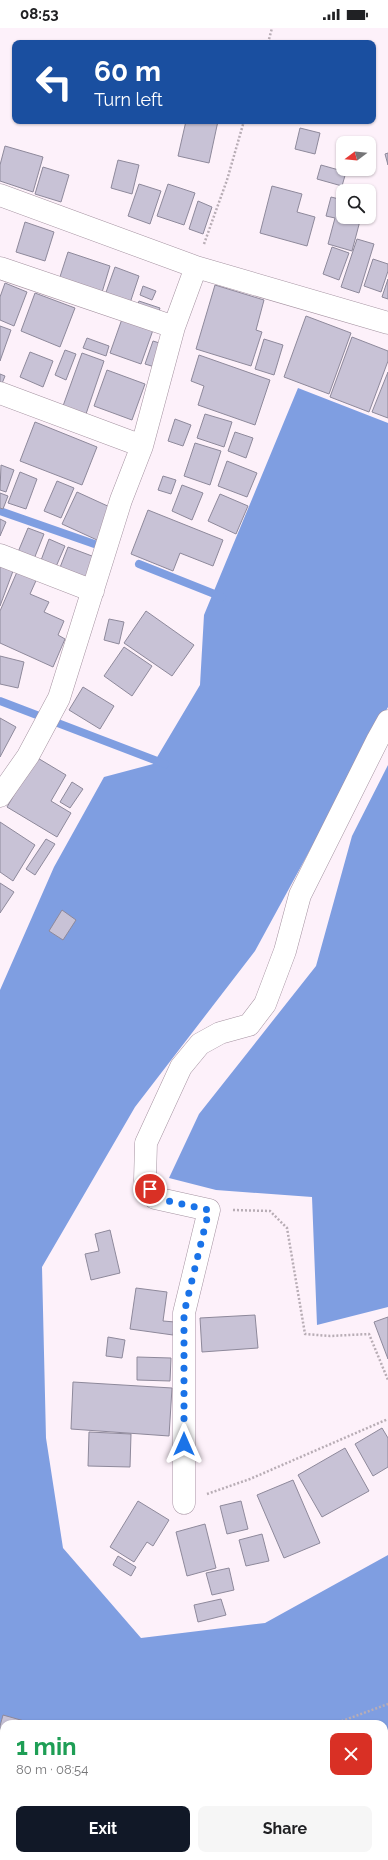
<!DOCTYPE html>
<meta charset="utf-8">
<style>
body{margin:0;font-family:Raleway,sans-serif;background:#f6f6f6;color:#202124;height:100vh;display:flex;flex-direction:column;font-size:15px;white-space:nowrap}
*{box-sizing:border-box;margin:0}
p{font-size:13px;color:#757577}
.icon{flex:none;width:22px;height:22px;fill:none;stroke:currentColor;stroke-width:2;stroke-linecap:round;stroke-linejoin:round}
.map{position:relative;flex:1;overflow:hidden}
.panel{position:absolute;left:0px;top:1692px;width:388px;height:140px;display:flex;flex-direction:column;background:#fff;border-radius:12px 12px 0 0;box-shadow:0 1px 3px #0004}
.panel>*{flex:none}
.top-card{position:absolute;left:12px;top:12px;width:364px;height:84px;border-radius:8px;box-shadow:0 1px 3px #0004;background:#1a4fa0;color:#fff;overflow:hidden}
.needle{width:26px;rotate:254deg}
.controls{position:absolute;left:336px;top:108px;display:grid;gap:8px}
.controls a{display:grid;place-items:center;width:40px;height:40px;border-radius:8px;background:#fff;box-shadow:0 1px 3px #0004;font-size:20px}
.pin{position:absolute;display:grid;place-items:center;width:34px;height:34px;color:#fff;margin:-17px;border:2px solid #fff;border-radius:50%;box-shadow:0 1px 4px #0007}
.me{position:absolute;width:44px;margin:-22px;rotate:0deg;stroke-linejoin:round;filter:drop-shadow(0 0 3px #0008)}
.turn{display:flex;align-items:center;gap:14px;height:84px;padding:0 16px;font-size:18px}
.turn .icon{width:52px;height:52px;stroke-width:2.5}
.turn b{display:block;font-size:28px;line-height:34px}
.round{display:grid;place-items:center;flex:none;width:42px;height:42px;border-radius:8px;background:#f6f6f6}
.overview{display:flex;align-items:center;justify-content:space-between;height:68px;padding:0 16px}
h1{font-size:24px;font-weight:700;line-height:30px;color:#1e9e55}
.primary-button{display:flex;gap:8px;margin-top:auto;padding:8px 16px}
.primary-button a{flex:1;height:46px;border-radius:8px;background:#111827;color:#fff;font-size:16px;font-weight:700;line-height:46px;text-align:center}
.primary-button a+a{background:#f6f6f6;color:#202124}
.status{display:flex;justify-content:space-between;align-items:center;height:28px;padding:0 20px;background:#fff;direction:ltr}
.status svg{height:11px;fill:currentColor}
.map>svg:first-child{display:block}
.water{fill:#7f9ee1}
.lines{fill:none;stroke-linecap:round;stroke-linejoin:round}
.stream{stroke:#7f9ee1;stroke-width:8}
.building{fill:#c8c2d6;stroke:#8e899b}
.minor-casing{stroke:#a593a1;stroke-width:23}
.path{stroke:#b8adb5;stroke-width:2.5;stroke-dasharray:2 2;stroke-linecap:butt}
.minor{stroke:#fff;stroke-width:22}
.route{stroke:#1a73e8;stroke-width:7;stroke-dasharray:0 12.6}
</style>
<div class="status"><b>08:53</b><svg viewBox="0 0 49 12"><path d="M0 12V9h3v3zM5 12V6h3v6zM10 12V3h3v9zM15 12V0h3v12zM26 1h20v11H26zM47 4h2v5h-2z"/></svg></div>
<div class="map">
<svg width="388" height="1832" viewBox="0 0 388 1832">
<rect width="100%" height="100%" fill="#fdf1fa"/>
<path class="water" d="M298 360 388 395V679L255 923 135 1079 42 1239 46 1410 63 1520 141 1610 265 1595 388 1527V1832H0V1758L4 1759V1828H384V1696H4L0 1705V962L54 839 104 749 153 736 200 657 204 587Z
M388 737V1279L317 1297 312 1169 216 1162 169 1150 199 1086 316 938 352 808Z"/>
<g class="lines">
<path class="stream" d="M0 483 103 519
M139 536 222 569
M0 673 165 736"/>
</g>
<path class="building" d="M186 93H218L209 135 178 128Z
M300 100 320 105 315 126 295 121Z
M5 118 43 129 33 164 0 153V137Z
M388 125V137L385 126Z
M118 132 139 137 132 166 111 160Z
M321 137 346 144 342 158 317 151Z
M43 139 69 147 61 174 35 166Z
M139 156 161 163 150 196 128 188Z
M168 156 195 165 184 197 157 188Z
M272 158 302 166 297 184 315 189 307 218 260 205Z
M331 169 343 172V189H361L352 223 328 216 335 190 326 188Z
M198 173 212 179 203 206 189 201Z
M25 194 54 204 45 233 16 224Z
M357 211 374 216 359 265 341 259Z
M332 219 349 225 339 252 323 246Z
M68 224 110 238 100 271 57 258Z
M373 231 388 236V243L381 264 364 258Z
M115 239 139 248 129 278 104 270Z
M388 251V271L382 269Z
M5 255 27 264 14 298 0 292V269Z
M215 257 264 272 256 302 262 304 251 338 196 321Z
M143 258 156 263 152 272 140 267Z
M35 265 75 280 60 319 21 303Z
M139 273 160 280 157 290 136 282Z
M306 288 351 305 329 366 284 349Z
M122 291 153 302 141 336 110 325Z
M0 298 11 302 0 333Z
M352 309 388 323V333L369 384 330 369Z
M87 310 109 318 106 328 83 320Z
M264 311 283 317 274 347 255 341Z
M153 313 166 317 158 340 145 336Z
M65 322 76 326 66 352 55 347Z
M30 324 53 333 43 359 20 349Z
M82 325 104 333 86 386 63 378Z
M199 327 270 352 255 397 198 377 204 358 191 353Z
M107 342 145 356 132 392 94 378Z
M388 344V390L372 384Z
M0 346 5 348 1 358H0Z
M205 386 232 394 224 419 197 410Z
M175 391 191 397 183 418 168 413Z
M35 394 97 419 82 457 20 433Z
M235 404 253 410 246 430 228 423Z
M195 415 221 423 210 457 184 448Z
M227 433 257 445 247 469 218 458Z
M1 437 14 442 6 464 0 462Z
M20 444 37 451 26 481 8 475Z
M163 448 176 452 171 466 158 462Z
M57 453 74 460 61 490 44 483Z
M182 457 203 465 192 492 172 483Z
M77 464 112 480 97 512 62 496Z
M0 465 8 468 3 481 0 480Z
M220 466 248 478 236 506 208 493Z
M148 482 223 512 213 538 180 525 173 543 131 526Z
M0 491 6 494 0 508Z
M28 500 44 506 34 531 18 524Z
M49 511 65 518 55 541 40 535Z
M68 519 100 531 91 554 59 542Z
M0 529 16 535 0 578Z
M20 537 39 546 30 566 49 574 44 584 64 593 58 607 65 611 53 639 0 615V583Z
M146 583 194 617 172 648 124 615Z
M109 591 124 594 119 616 104 612Z
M124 619 152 638 132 668 104 648Z
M0 628 24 634 18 660 0 656Z
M83 659 114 678 100 701 69 682Z
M0 690 16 699 0 729Z
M36 729 66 747 51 773 71 785 57 809 7 779Z
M72 754 83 761 70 780 60 774Z
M0 794 35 817 13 853 0 844Z
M46 811 55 816 35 847 26 841Z
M0 855 14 864 0 885Z
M62 882 76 892 63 912 49 903Z
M110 1202 120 1245 91 1252 85 1226 99 1223 95 1206Z
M136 1260 167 1264 163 1293 175 1294 173 1307 130 1301Z
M255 1287 258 1320 202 1324 200 1290Z
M388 1289V1331L374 1294Z
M108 1309 125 1312 122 1330 106 1328Z
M137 1329 171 1330 170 1353 137 1352Z
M73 1354 172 1360 169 1408 71 1401Z
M382 1400 388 1410V1439L373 1448 355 1416Z
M89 1404 131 1406 130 1439 88 1438Z
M345 1420 369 1463 322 1489 298 1447Z
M293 1452 320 1515 284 1530 257 1467Z
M138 1473 169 1492 153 1518 147 1514 134 1534 110 1519Z
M241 1473 248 1501 227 1506 220 1478Z
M205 1496 216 1540 187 1548 176 1504Z
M262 1506 269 1533 246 1538 239 1512Z
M118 1528 136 1539 131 1548 113 1537Z
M229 1540 234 1562 212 1567 206 1545Z
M221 1571 226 1587 198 1594 194 1577Z
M3 1687 35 1696H4V1724L0 1723V1698Z"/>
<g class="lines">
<g class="minor-casing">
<path id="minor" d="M0 167 196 239 388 295
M0 240 174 299
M0 365 142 418
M0 527 93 563
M0 768 28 728 59 670 121 472 142 418 174 299 196 239
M184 1475V1285L209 1182 155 1170 145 1152 146 1115 181 1039 200 1016 220 1005 249 997 265 976 285 923 300 867 378 711 388 693"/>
</g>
<path class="path" d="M268 15 272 0
M204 216 227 152 244 93
M233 1182 270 1183 287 1200 305 1306 330 1308 369 1306 388 1352
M207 1466 250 1451 388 1391
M334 1696 388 1676
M0 1727 4 1729
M324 1828V1832"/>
<use href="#minor" class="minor"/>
</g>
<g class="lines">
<path class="route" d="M150 1161 155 1170 209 1182 184 1285V1416"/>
</g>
</svg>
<div class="controls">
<a><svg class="needle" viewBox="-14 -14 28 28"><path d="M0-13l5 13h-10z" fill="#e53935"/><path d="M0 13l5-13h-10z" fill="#757577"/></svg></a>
<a><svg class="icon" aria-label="search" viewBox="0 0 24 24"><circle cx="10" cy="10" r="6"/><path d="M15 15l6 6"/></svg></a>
</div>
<div class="pin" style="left:150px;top:1161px;background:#d93025"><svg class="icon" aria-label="arrive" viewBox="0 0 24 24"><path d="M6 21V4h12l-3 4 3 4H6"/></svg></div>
<svg class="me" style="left:184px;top:1416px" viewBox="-20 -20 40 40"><path d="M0-17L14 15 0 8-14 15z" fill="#1a73e8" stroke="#fff" stroke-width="4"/></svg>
<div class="top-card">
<div class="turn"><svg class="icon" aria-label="left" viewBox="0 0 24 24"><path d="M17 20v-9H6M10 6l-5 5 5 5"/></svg><div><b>60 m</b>Turn left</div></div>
</div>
<section class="panel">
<div class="overview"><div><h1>1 min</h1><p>80 m · 08:54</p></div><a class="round" style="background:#d93025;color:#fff"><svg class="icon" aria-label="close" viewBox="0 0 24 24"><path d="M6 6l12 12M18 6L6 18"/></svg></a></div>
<div class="primary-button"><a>Exit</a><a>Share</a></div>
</section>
</div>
